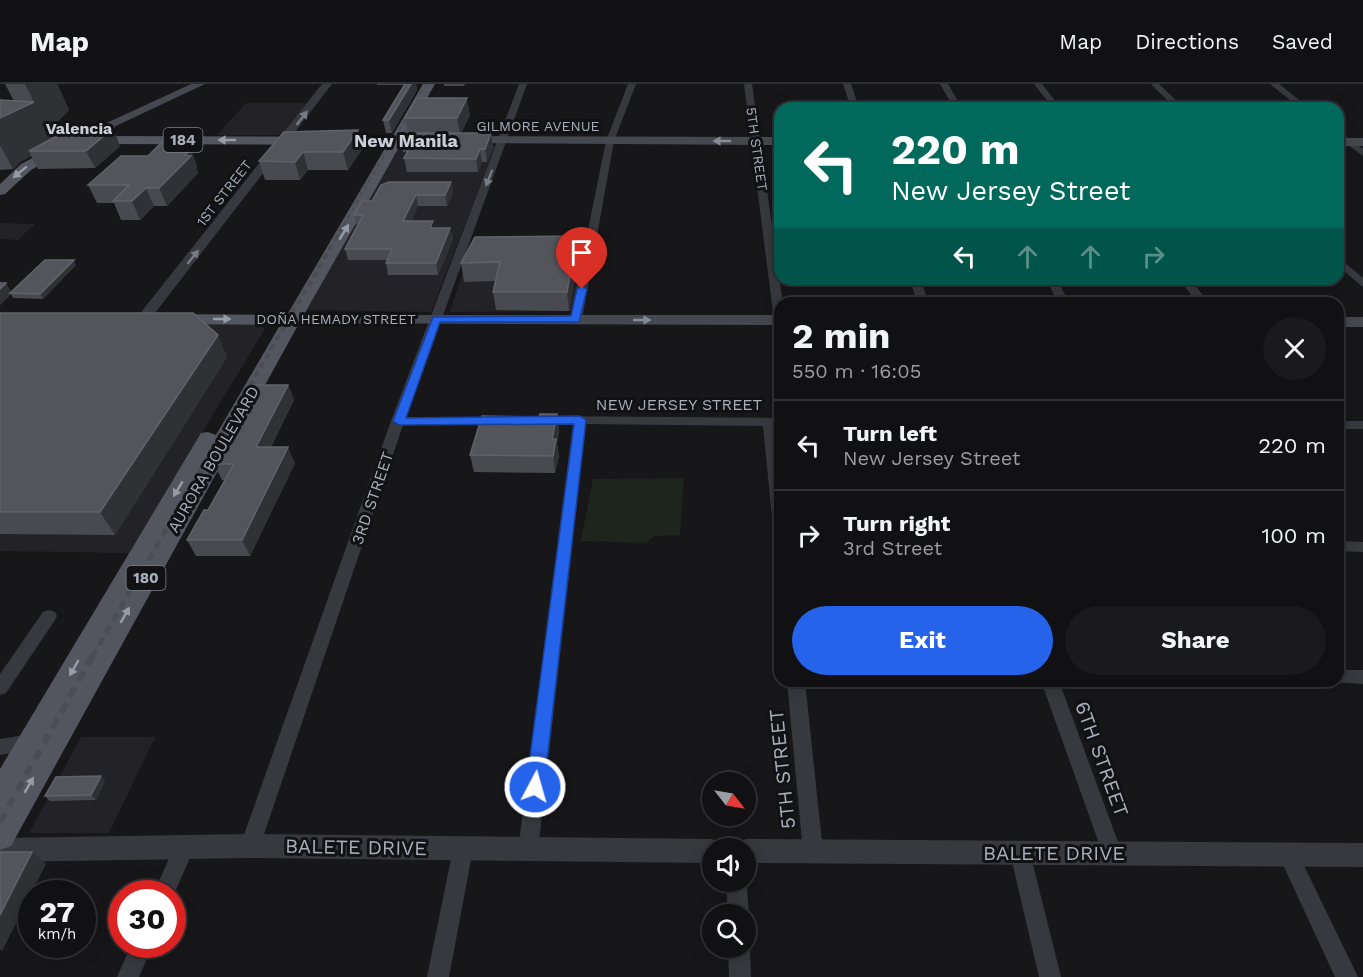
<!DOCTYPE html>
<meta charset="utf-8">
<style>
body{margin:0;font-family:"Work Sans",sans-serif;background:#1a1a1d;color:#f1f3f6;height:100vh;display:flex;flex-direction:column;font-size:22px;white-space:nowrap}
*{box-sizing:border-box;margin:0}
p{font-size:20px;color:#9c9da0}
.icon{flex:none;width:33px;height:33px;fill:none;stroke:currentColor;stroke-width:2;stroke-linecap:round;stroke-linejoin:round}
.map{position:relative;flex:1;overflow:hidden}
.drawer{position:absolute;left:774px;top:213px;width:570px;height:390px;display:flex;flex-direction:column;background:#111114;border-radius:18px;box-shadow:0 3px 15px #0003,0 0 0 2px #303134}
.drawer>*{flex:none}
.hud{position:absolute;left:774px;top:18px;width:570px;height:183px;border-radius:18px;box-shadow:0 3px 15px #0003,0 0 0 2px #303134;background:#00695c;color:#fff;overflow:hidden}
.needle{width:39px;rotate:121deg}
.buttons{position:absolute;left:702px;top:688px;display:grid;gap:12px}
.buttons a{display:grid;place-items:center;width:54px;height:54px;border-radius:50%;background:#111114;box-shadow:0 3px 15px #0003,0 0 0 2px #303134;font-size:30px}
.speed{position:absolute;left:18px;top:796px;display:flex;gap:12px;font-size:30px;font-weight:700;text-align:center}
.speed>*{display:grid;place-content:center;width:78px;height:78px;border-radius:50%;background:#111114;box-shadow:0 3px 15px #0003,0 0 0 2px #303134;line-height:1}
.speed small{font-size:15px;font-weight:400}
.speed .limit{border:9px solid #d22;background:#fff;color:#111}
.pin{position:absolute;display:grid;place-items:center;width:51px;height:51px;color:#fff;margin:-62px -26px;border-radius:50% 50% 50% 0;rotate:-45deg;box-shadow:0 0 6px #0007}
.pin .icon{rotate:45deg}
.me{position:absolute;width:66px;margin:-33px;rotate:6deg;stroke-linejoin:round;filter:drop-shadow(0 0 4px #0008)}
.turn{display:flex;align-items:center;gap:21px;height:126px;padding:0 18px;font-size:27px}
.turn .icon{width:78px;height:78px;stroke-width:2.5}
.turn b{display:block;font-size:42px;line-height:51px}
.lanes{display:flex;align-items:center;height:57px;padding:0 18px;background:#0003;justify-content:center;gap:30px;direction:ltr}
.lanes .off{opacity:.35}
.round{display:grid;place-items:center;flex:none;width:63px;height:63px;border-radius:32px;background:#1a1a1d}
.headline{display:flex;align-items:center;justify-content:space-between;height:102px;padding:0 18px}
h1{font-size:36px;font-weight:700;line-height:45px}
.action{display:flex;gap:12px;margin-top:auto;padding:12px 18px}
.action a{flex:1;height:69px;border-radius:36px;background:#2563eb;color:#fff;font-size:24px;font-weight:700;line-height:69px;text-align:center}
.action a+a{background:#1a1a1d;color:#f1f3f6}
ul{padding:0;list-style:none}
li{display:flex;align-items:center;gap:18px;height:90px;padding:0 18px;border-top:2px solid #303134}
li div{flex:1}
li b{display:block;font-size:22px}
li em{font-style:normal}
header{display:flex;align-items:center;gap:36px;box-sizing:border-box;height:84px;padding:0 30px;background:#111114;border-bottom:2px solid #303134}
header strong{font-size:28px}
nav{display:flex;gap:33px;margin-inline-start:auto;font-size:21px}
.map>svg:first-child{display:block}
.built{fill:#232327}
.green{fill:#1d251d}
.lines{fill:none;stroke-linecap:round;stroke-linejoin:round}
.minor{fill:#38393f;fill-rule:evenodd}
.tertiary{fill:#38393f;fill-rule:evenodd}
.secondary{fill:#46484f;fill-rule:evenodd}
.primary{fill:#53565e;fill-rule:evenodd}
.rail-far3{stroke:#4b4d54;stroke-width:2;stroke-dasharray:4.5 4;stroke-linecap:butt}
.rail-far2{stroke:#4b4d54;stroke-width:4;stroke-dasharray:6 4.5;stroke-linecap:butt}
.rail-far1{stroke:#4b4d54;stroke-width:4.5;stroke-dasharray:8 6;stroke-linecap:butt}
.rail{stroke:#4b4d54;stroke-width:6;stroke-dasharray:10 8;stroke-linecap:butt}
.wall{fill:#484a4f}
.shaded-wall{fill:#303135}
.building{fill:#53555b;stroke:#60636a;stroke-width:1.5}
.oneway{fill:#767a83}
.oneway2{fill:#979da8}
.oneway3{fill:#868b95}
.route{fill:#2563eb;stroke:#184099;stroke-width:1.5}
.labels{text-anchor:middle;stroke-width:6;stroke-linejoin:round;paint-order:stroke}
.far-street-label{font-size:14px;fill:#a8afbb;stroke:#121215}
.shield{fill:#121215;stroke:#7b8089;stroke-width:1.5}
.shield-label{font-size:15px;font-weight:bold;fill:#a8afbb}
.far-quarter-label{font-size:16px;font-weight:bold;fill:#caced6;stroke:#121215}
.street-label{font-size:16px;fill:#a8afbb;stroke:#121215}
.far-district-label{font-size:18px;font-weight:bold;fill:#caced6;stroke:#121215}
.near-street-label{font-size:20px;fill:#a8afbb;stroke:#121215}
</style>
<header>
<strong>Map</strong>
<nav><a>Map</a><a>Directions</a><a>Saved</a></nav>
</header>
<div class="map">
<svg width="1363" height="893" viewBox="0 0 1363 893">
<rect width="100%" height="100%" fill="#17171a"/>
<path class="built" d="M246 19H307L283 51H217Z
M407 61H496L431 228 307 226 391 74 396 72 397 64Z
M0 139 35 140 18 156 0 155Z
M586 168 574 227 450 228 469 169Z
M0 238 258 239 265 245 129 469 0 467Z
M81 653H155L109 749H29Z"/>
<path class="green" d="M684 394 680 451 655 452 645 459 581 457 593 395Z"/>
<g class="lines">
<path class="minor" d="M519 0H527L406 333H500L507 337 500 341H403L260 762 257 769 250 772 243 769 240 762 391 337Z
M628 0H636L614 57 582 235 576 238 570 235 606 57Z
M744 0H752L783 219H780V239L774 236Z
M843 0H851L859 24H851Z
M940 0H948L962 24H954Z
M1034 0H1042L1061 24H1053Z
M1151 0H1159L1184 24H1175Z
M1270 0H1279L1309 24H1300Z
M1338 47 1363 65V72L1338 54Z
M1338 173 1363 194V203L1338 182Z
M910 195H920L929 219H917Z
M1046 195H1056L1070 219H1058Z
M1179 195H1190L1209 219H1197Z
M539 332 780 334V342H776L780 377V448L773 443 763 342 586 340 538 766 535 773 528 776 521 773 518 766 573 340 534 339 532 336Z
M1338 337H1363V345H1338Z
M1338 457 1363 458V468L1338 467Z
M49 526 55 528 57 532 55 536 6 609 0 611V590L43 528Z
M1338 586H1363V600L1332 598 1338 597Z
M787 597H805L823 768 820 775 813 778 806 775 803 768Z
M1041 597H1059L1122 769 1119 776 1112 779 1105 776Z
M31 650 38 652 40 658 38 664 0 671V655Z
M185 752 192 755 195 762 172 815V810H153L178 755Z
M463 755 470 758 473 765 449 893H427L453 765 456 758Z
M1020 759 1027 762 1030 769 1061 893H1039L1010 769 1013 762Z
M1288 760 1295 763 1358 893H1335L1278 770 1281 763Z
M746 793 749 831 746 839V831H727V798H746Z
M746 856 750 864 751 893H729L728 864H746Z
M131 861H153L139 893H117Z"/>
<path class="tertiary" d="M322 0H332L148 238H138V232Z
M250 750 712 755 721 759 723 765H712V779L250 774 0 778V754Z
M746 755 1363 759V783L746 779V765H735L737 759Z"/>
<path class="secondary" d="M191 0H205L84 57 74 54Z
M463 52 780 53V61L459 59 457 56Z
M1338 54H1363V62H1338Z
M292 231H780V241L286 239 284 236Z
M1338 233H1363V243H1338Z"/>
<path class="primary" d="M423 0H435L297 243 11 762 0 766V685L198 354 201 349 208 348 216 351 280 241 169 240 160 235 169 230 287 231 387 61 100 60 0 55V47L100 52 392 53Z
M60 60 66 64 65 67 31 86 5 110 0 111V100L21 80Z"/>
<path class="rail-far3" d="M343 142 426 0"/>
<path class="rail-far2" d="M234 329 344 141"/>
<path class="rail-far1" d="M92 573 235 327"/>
<path class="rail" d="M0 738 93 571"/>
</g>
<path class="wall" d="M5 0H57L69 26 48 47 52 55 120 62 95 84 38 85 31 72 20 78 13 85 0 86V16L14 17Z
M377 0H404V1H377Z
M405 0H416L417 6 392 49H386L383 36Z
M444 0H465L464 2H444Z
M470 31 461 49H491L493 63 487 78H482L478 88H407L404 74 407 68H403L400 55 408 49 405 34Z
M358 46 363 64 348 86H308L300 96H265L259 77Z
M186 66H191L197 83 196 85 198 89 167 122H154L140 136H121L114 119H97L88 101 148 72Z
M451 98 453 109 447 122H418L411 137 435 144H450L453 155 438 191H388L386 179 387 176H348L345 165 357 142 354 131Z
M578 170 569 227 496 226 493 208 495 197 464 198 461 179Z
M76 181 43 215 13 214 11 210 0 221V199L12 208Z
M0 229 227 273 115 451 0 450Z
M288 301 294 316 271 363 295 379 250 472H196L187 456 208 426 225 396H222L214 380Z
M557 330 559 347 557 359 559 372 555 389 474 388 470 371 539 333Z
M101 692 105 697 96 716 50 717 45 712Z"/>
<path class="shaded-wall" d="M25 0H57L69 26 48 47 55 60 29 67 31 72 20 78 13 85 0 61V34L34 18Z
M411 0H416L417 6 392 49 389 36Z
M467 14 470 31 460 51 457 34Z
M113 44 120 62 95 84 86 67Z
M358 46 363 64 348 86 343 68Z
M491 49 493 63 487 78 485 65Z
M183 59 187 69 191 66 197 83 196 85 198 89 167 122 159 104 176 66Z
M480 65 482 78 478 88 476 75Z
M303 68 308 86 300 96 295 78Z
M451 98 453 109 447 122 445 111Z
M146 104 154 122 140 136 132 117Z
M416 111 418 122 406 148 403 137Z
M450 144 453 155 438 191 436 179Z
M577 152 578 170 569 227 567 208Z
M74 176 76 181 43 215 40 210Z
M6 199 12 209H10L11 210 0 221V205Z
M218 251 227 273 115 451 100 428Z
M288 301 294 316 263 379 256 363Z
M557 330 559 347 557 359 559 372 555 389 552 355Z
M288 363 295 379 250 472 242 456Z
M101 692 105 697 96 716 91 711Z
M32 768 46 780 2 867 0 865V831Z"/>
<path class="building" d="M405 0H411L389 36H383Z
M417 14H467L457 34H405Z
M0 16 34 18 0 34Z
M72 44H113L86 67H29Z
M358 46 343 68H303L295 78 259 77 284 48Z
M404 49H491L485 65H480L476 75 404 74 414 55H400Z
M162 58 183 59 176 66H191L185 71 191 72 159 104H146L132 117H113L129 101H88L121 72H148Z
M389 98H451L445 111H416L403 137H433L430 144H450L436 179H386L392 165H345L363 131H354L362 117H372L381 101Z
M577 152 567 208H493L500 178 461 179 475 153Z
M45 176H74L40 210 10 209Z
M0 199H6L0 205Z
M0 229H193L218 251 100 428H0Z
M257 301H288L256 363H288L242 456H187L204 426H208L234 380H214Z
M540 330H557L552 355H556L553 372 470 371 482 332 539 333Z
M101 692 91 711 45 712 56 693Z
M0 768H32L0 831Z"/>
<defs><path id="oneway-solid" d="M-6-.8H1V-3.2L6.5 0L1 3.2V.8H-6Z" transform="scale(1.5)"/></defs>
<g class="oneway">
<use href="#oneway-solid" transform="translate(302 34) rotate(-52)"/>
<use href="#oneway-solid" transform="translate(489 94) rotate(111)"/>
<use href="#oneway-solid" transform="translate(193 173) rotate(-51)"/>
</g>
<g class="oneway2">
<use href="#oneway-solid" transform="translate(227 56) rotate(180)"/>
<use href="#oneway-solid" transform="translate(20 88) rotate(141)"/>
<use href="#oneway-solid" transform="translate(344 148) rotate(-59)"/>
<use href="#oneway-solid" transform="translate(222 235)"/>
<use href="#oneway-solid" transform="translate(178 405) rotate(121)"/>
<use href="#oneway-solid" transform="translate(125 531) rotate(-60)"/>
<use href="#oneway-solid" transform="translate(74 584) rotate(120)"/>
<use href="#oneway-solid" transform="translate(29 701) rotate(-61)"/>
</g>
<g class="oneway3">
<use href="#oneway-solid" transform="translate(722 57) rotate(180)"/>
<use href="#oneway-solid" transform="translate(642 236)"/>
</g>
<path class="route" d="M582 202 587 205 579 238H440L406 334 580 332 586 336 544 703 541 708 535 711 529 708 526 703 574 340 399 341 393 337 433 233 571 232 577 205Z"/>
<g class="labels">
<g class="far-street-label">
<text x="538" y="47">GILMORE AVENUE</text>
<text transform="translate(757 65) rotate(82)" y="5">5TH STREET</text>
<text transform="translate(224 109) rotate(-52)" y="5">1ST STREET</text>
<text x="336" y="240">DOÑA HEMADY STREET</text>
</g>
<g class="shield">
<rect x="163.5" y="44" width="39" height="24" rx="4.5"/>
<rect x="126.5" y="482" width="39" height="24" rx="4.5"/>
</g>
<g class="shield-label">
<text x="183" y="61">184</text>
<text x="146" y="499">180</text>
</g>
<g class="far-quarter-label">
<text x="79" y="50">Valencia</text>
</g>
<g class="street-label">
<text x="679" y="326">NEW JERSEY STREET</text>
<text transform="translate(213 375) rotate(-60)" y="6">AURORA BOULEVARD</text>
<text transform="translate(372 414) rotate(-71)" y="6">3RD STREET</text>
</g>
<g class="far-district-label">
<text x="406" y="63">New Manila</text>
</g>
<g class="near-street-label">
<text transform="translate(1102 675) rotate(70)" y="7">6TH STREET</text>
<text transform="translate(782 685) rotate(-96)" y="7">5TH STREET</text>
<text transform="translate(356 763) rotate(1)" y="7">BALETE DRIVE</text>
<text x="1054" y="776">BALETE DRIVE</text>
</g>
</g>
</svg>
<div class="buttons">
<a><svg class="needle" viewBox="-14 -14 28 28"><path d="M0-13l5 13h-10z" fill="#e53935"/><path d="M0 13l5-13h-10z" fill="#9c9da0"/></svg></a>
<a><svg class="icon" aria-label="sound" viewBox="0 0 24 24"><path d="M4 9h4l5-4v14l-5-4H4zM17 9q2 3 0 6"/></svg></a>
<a><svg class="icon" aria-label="search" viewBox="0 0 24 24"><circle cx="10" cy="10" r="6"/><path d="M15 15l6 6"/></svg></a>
</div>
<div class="speed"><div>27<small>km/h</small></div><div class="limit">30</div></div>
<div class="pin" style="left:582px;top:205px;background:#d93025"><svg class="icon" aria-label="arrive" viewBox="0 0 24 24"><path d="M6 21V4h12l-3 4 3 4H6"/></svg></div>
<svg class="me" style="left:535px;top:703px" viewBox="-20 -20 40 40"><circle r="17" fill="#2563eb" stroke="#fff" stroke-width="3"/><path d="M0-11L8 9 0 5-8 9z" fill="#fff"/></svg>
<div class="hud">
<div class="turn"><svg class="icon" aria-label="left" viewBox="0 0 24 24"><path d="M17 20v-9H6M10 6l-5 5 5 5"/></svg><div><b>220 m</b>New Jersey Street</div></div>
<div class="lanes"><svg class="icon" aria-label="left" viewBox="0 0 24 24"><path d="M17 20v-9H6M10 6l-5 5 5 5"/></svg><svg class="icon off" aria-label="ahead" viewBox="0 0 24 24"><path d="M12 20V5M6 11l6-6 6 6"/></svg><svg class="icon off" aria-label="ahead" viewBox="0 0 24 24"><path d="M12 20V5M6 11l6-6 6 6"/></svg><svg class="icon off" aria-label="right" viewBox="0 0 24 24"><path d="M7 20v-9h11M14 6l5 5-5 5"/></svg></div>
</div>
<section class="drawer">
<div class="headline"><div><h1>2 min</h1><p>550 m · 16:05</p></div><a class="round"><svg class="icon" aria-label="close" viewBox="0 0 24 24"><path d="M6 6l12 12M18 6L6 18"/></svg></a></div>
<ul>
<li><svg class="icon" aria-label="left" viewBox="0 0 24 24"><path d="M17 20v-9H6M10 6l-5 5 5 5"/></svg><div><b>Turn left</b><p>New Jersey Street</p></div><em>220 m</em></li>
<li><svg class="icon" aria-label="right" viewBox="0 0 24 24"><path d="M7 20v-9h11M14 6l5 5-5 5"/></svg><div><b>Turn right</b><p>3rd Street</p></div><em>100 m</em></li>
</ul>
<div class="action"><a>Exit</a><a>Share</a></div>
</section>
</div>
